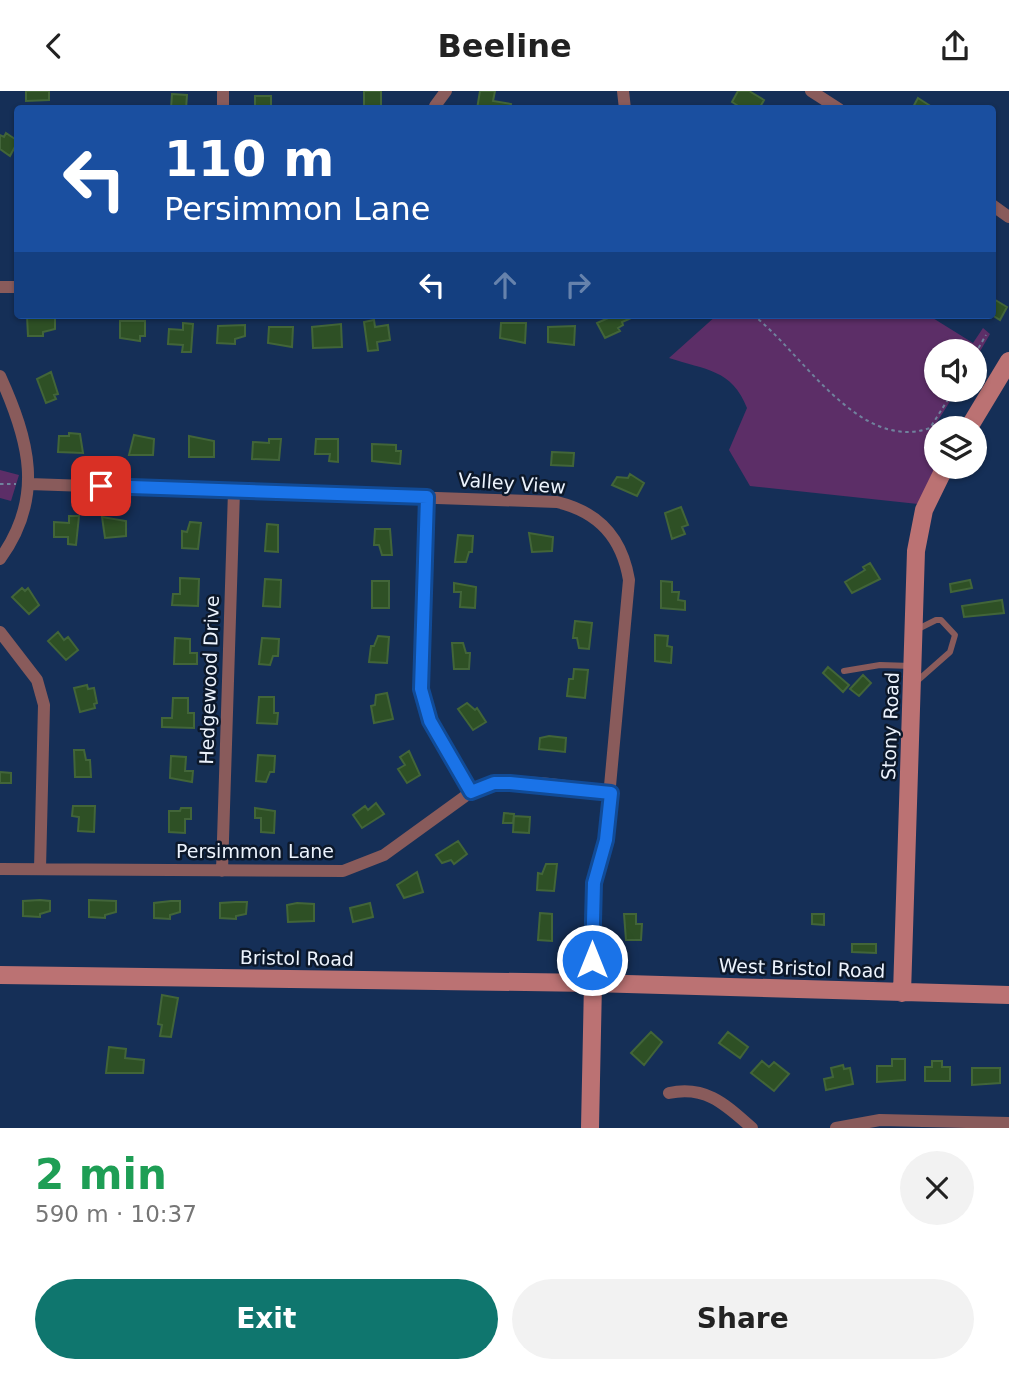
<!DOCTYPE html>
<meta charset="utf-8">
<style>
body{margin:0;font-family:"DejaVu Sans",sans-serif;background:#f2f2f2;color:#222;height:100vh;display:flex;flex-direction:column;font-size:26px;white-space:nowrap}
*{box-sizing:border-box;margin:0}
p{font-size:23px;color:#767676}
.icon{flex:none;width:38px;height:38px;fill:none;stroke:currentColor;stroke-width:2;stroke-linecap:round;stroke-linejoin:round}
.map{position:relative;height:1037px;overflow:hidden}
.details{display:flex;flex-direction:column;background:#fff;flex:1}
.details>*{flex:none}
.guide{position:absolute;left:14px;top:14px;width:982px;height:214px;border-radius:7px;box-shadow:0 2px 5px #0004;background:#1a4fa0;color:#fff;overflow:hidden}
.controls{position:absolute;left:924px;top:248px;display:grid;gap:14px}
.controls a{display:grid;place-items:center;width:63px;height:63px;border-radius:50%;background:#fff;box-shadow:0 2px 5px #0004;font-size:35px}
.pin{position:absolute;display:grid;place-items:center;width:60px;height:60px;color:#fff;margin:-30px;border-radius:14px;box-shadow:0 4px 10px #0006}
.me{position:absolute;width:77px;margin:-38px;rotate:0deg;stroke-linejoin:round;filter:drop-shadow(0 0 5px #0008)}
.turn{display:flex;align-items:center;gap:24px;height:147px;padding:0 35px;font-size:32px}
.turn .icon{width:91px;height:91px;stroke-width:2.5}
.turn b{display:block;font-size:49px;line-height:60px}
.lanes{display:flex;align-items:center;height:66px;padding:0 35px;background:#0003;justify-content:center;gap:35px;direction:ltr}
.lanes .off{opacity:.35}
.round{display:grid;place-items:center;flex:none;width:74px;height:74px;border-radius:37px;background:#f2f2f2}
.summary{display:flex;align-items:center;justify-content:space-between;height:119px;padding:0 35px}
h1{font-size:42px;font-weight:800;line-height:52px;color:#1e9e55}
.primary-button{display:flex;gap:14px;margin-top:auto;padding:14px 35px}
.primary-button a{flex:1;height:80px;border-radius:42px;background:#0f766e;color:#fff;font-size:28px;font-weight:800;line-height:80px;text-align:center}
.primary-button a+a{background:#f2f2f2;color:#222}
header{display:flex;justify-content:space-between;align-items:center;height:91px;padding:0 35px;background:#fff;font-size:32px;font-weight:800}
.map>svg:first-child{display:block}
.green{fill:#5c2e67}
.building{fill:#2e5025;stroke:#426539;stroke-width:2}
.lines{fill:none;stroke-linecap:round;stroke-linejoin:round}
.path{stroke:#70829d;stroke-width:2;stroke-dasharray:3.5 3.5;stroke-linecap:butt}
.lane{stroke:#895b5b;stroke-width:6}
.street{stroke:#895b5b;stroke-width:12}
.secondary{stroke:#bb7273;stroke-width:18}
.route-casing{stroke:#114b97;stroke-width:18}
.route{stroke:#1a73e8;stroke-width:12}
.labels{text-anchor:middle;stroke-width:5;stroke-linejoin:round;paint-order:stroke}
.street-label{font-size:19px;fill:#ecf3fd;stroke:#0c182a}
</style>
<header><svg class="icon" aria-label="back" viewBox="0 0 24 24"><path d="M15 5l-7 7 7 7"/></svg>Beeline<svg class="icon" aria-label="share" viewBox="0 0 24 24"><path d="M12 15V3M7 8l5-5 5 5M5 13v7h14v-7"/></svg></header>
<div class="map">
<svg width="1009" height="1037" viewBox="0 0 1009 1037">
<rect width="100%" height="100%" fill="#152f57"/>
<path class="green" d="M717 224H928L973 252 983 237 990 243 975 269V261H936V299H957L934 336 936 376 918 413 750 395 729 359 747 317C732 278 705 279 669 267Z
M0 379 19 384 11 410 0 407Z"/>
<path class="building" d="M26 0H49V9L26 10Z
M364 0H381V18H364Z
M480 0H495L493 10 511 13 510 18H477Z
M738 0H749L764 9 759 18H743L732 11Z
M172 3 187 4 186 18H171Z
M255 5H271V18H255Z
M918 7 935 18H912Z
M6 42 18 50 10 65 0 58V44L4 46Z
M992 207 1007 216 1000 229 992 224Z
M615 224H638L622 231 623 234 618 237 620 240 605 247 597 232Z
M27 225 55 227V238L43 241V245H28Z
M374 229 375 236 388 234 390 249 377 251 378 259 368 260 364 231Z
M120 230H145V245H140V250L120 247Z
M183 232 193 233 191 261H182L183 254 168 253 169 238 183 239Z
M501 232H526L525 252 500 247Z
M341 233 342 256 313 257 312 236Z
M245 234V245L235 248V253L217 252 218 235Z
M575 235 574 254 548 251V236Z
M269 236H293L292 256 268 252Z
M51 281 58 303 54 304 56 308 46 312 37 288Z
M69 342 80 343 83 362 58 361 59 345H69Z
M134 344 154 348 153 364H129Z
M189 345 214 350V366H189Z
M269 348H281L279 369 252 368 253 351 269 352Z
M316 348H338V371L329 370 330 363H315Z
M372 353 396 354V360H401L400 373 372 370Z
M552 361 574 362 573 375 551 374Z
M630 383 644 392 637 405 612 394 617 386 628 387Z
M681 416 688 434 682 436 685 443 672 448 665 422Z
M69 425H79L76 454 68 453V446H54V431L69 432Z
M102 426 126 430V445L105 447Z
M190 431 201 432 198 458 182 457V440L187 441Z
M267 433 278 434V461L265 460Z
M375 438H390L392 464H382L379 454H374Z
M529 442 553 446 552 460 532 461Z
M458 444 473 445 472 461H469L466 471H455Z
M870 472 880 488 852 502 845 491 865 479 863 476Z
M180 487 199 488 198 515 172 514 173 503H180Z
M265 488 281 489 280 516 263 515Z
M970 489 972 497 951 501 950 493Z
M372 490H389V517H372Z
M661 490 672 491V501H679L678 509 685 510V519L661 517Z
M454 492 476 496 475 517 460 516 461 501H454Z
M22 497 25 500 28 497 39 514 29 523 12 506Z
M1002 509 1004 522 964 526 962 515Z
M575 530 592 532 589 558 579 557 577 547H573Z
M58 541 64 549 68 546 78 559 66 569 48 550Z
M655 544 668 545 667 555 672 556 671 572 655 570Z
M378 545 389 546 387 572 369 571 371 555H374Z
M175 547 190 548V562H197V573H174Z
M262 547 279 548 278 565H273L270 574 259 573Z
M452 552H463L466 562H470L469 578H454Z
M828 576 849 594 843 601 823 582Z
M574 578 588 579 585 607 567 605 569 588H573Z
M863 584 871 592 859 605 850 598Z
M87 594 88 598 94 597 97 612 94 613 95 617 80 621 74 597Z
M387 602 393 628 374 632 371 615 375 614 376 604Z
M259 606H274V622H278L277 633 257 632Z
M173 607H188V622H194V637L162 636V627H172Z
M467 612 475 619 477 617 486 631 473 639 458 618Z
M549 645 566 647 565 661 539 658 540 647Z
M74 659H84L86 669H90L91 686H75Z
M409 660 420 684 407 692 398 678 405 674 400 666Z
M258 664 275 665 274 681H270L266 691 256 690Z
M171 665 186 666 185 680H193L192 691 170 687Z
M0 681 11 682V692H0Z
M376 712 384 723 362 737 353 724 365 715 368 719Z
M73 715H95L94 741 78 740 79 726 72 725Z
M181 717H191V728H185V742L169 741V720H180Z
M255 717 275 720 274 742 261 741V727H255Z
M504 722 514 723 513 732H503Z
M514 725 530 726 529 742 513 741Z
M458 750 467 763 454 773 451 769 442 772 436 764Z
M546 773H557L554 800 537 799 538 782 542 783Z
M417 781 423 801 404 807 397 794Z
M40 809 50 810V820L40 823V826L23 825V810Z
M89 809 116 810V821L105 824V827L89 826Z
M171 810H180V821L170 824V828L154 827V812Z
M236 811H247L246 823 236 825V828L220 827V812Z
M297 812 314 813V830L288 831 287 814Z
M370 812 373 826 353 831 350 817Z
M540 822 552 823V850L538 849Z
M624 823H636V833H642L641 849H626Z
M812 823H824V834L812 833Z
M852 853H876V862L852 861Z
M162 904 178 907 171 946 160 945 162 934 158 933Z
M651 941 662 951 644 974 631 962Z
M728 941 748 956 740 967 719 952Z
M109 956 126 958 125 967 144 969 143 982H106Z
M892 968H905V989L877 991V975H892Z
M762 970 769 976 774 971 789 983 774 1000 751 982Z
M932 970H942V976H950V990H925V976H932Z
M843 974 844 978 850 977 853 993 826 999 824 988 833 986 831 977Z
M972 977H1000V992L972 994Z"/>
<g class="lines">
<path class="path" d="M753 224C802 261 858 362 930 337L954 299
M975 263 986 244
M0 393H16"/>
<path class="lane" d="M916 539 936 529H941L955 544 950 561 916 591
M844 580 880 574 912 575"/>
<path class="street" d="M623 0 625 18
M811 0 839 18
M435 15 446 0
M223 18V0
M992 114 1009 126
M0 196H18
M0 285C29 349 45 406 0 468
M29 393 557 411C599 421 622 447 629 489L605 749 594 792 593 892
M427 406 421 598 430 630 471 701
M0 541 37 589 44 614 40 778
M0 778 343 780 384 764 471 701C512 683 567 695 611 702
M222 780 234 400
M669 1002C706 994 726 1014 752 1037
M836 1037 880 1029 1009 1032"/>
<path class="secondary" d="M968 338 1009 270
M0 884 593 892 1009 904
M902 902 916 460 924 419 945 376
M590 1037 593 892"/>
</g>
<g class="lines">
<g class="route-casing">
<path id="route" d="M101 395 427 406 421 598 430 630 471 701 494 692H510L611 702 606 749 594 792 592 869"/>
</g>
<use href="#route" class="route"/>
</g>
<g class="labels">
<g class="street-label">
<text transform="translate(512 392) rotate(4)" y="7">Valley View</text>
<text transform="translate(209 589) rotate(-88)" y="7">Hedgewood Drive</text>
<text transform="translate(890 635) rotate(-88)" y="7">Stony Road</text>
<text x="255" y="767">Persimmon Lane</text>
<text transform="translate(297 867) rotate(1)" y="7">Bristol Road</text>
<text transform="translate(802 877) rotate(2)" y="7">West Bristol Road</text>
</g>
</g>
</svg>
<div class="controls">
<a><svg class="icon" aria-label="sound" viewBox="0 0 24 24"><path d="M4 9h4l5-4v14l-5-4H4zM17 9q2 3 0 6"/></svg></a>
<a><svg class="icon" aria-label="layers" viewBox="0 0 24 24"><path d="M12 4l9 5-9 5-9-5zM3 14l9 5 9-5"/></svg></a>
</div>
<div class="pin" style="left:101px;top:395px;background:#d93025"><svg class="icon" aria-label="arrive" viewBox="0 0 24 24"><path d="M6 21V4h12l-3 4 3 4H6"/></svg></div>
<svg class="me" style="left:592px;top:869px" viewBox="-20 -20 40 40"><circle r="17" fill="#1a73e8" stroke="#fff" stroke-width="3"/><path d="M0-11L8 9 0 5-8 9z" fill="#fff"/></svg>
<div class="guide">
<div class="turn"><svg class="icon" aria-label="left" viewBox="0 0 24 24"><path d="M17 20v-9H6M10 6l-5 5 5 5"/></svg><div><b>110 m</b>Persimmon Lane</div></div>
<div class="lanes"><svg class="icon" aria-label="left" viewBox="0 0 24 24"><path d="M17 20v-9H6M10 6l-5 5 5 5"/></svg><svg class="icon off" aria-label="ahead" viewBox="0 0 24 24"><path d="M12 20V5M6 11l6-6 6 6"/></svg><svg class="icon off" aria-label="right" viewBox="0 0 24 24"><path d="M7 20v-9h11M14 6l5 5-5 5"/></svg></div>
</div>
</div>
<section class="details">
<div class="summary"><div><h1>2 min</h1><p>590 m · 10:37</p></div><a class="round"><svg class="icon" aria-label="close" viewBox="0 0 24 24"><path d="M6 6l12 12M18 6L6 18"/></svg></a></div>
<div class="primary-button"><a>Exit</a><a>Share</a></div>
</section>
